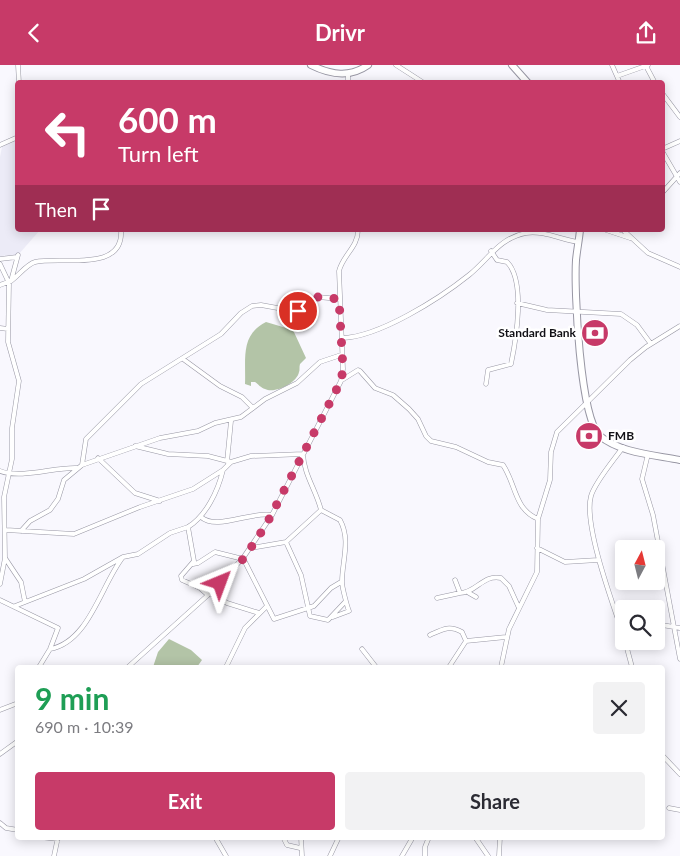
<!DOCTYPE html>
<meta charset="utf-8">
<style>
body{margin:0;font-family:Lato,sans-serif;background:#f2f2f3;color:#2b2b33;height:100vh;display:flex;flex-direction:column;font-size:19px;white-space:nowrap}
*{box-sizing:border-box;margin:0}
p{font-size:16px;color:#7c7c81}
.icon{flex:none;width:28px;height:28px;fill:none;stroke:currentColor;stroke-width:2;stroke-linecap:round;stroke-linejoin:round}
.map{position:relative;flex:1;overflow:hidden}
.details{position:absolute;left:15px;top:600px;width:650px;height:175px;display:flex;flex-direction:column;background:#fff;border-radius:5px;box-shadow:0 2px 12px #0003}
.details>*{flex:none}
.hud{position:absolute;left:15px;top:15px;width:650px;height:152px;border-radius:5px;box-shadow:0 2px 12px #0003;background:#c73a68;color:#fff;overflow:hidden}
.needle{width:32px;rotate:7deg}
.buttons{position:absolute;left:615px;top:475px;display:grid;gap:10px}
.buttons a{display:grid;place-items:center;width:50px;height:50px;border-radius:5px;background:#fff;box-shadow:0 2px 12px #0003;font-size:25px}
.pin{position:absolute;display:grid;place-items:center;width:42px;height:42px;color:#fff;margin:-21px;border:2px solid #fff;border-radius:50%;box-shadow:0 1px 5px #0007}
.me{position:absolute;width:55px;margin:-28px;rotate:44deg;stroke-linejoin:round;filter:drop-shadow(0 0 4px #0008)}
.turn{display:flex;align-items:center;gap:18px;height:105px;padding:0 20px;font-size:22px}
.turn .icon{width:65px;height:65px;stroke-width:2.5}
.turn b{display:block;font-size:35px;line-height:42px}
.then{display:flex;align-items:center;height:48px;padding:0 20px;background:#0003;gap:10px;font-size:19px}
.round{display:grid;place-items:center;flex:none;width:52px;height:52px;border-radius:5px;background:#f2f2f3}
.headline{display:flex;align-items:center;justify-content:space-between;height:85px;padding:0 20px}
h1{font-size:30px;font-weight:700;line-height:38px;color:#1e9e55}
.cta{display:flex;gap:10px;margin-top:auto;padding:10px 20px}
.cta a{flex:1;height:58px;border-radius:5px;background:#c73a68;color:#fff;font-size:20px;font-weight:700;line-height:58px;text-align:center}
.cta a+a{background:#f2f2f3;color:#2b2b33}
header{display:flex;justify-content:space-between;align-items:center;height:65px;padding:0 20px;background:#c73a68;color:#fff;font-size:22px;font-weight:700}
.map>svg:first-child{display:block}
.built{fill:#ecebf7}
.forest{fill:#b3c4a7}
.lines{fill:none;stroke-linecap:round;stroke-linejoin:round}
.minor-casing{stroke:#9897a4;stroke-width:5}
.primary-casing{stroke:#9897a4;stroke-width:8}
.minor{stroke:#fff;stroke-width:4}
.primary{stroke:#fff;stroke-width:6}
.route{stroke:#c73a68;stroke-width:9;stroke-dasharray:0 16.2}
.labels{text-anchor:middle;stroke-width:5;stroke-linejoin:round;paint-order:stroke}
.poi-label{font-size:12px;font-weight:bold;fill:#131217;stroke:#fff;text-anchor:end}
</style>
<header><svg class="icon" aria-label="back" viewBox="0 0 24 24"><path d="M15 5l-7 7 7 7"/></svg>Drivr<svg class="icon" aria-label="share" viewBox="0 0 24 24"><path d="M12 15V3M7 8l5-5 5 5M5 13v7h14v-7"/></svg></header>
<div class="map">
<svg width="680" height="791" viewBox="0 0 680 791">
<rect width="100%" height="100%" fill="#f9f8fe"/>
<path class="built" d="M17 75 18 165H40L18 190 0 191V92L2 82Z"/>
<path class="forest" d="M266 257 293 265 306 293 300 299C299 302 300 305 299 307 297 318 275 329 265 324 261 323 258 319 255 317H251V321L245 319C246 294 240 270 266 257Z
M169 574 191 585 202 595 197 602H153L158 587Z"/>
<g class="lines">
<g class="minor-casing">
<path id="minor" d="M18 0 19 18
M396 0 424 18
M612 0 620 18
M646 1 655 18
M348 10V18
M617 11 648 0
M662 28 680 52
M0 80 18 72
M662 84 680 76
M662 86 680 117
M662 128 680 108
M606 165 630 173
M623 165 648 188 680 202
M0 194 17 192
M0 199 9 218 8 277 19 316 12 363V394L4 432 5 493 0 519
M11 216C18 211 27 199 35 197 62 191 124 208 121 165
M0 220 11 216 18 190
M517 238 547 245 621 249 637 260 651 279
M0 263 8 264
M342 273C379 272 439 234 469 210 489 194 499 173 526 168 543 165 562 175 578 177
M183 294 220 321 242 332 253 343
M342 315 358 305 360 306 375 323 393 330 409 344 418 354 426 371 431 376 456 382 488 397 503 400C516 419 514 444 538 454
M486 319 488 305 511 299C516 275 526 216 507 197L497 195 491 186
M135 381 168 389 208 391 231 397
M623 382C614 395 595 417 591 431 583 460 614 542 624 572
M648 389 642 414 653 450 680 594
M98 393 135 428 160 436
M227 397 231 356
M82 400 86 374 141 319 221 269 241 248 252 241 261 240 294 246 300 245 318 232 339 234
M0 406C22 414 54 402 77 403
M321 445 340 455C351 475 342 496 342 517 342 522 347 541 349 546L333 552
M201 452C217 466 250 446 272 450
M6 465 74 469 140 442 193 424 223 405 231 397 251 391 303 389C304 410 316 425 321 445L286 477 251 483
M21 466 30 456 50 445 58 434 64 415 82 400 160 373 198 366 215 358 241 352 265 334 297 318 320 297 341 290
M286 477 301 510 310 551 328 555 345 537
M537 483 565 497 598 495
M5 493 21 517 25 537
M243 493 274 554 314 541 331 523 341 517
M193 499 198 498 215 487 243 494
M455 515 460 528C476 528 483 509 501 513L509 521 519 543
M210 528 227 538 259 548
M469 528 476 532
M208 530 200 523 182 515 181 511 194 496 188 462C206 451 218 426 223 405
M437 533 460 528
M0 535 58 563 50 584 39 602
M15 541 84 514 123 492
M656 559 680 563
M430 570C443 564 449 560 462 567L466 576
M625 576 632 602
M50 584C89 577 101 520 123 492L138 489 170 468 188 462
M362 584 376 602
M128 602 208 530 243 493 272 450 341 316 343 304 339 206C343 190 358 182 358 165
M226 602 245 563 267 541
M449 602 466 576 506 572
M501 602 509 564 537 507 538 454 550 415 551 387 557 367 630 295 646 282 680 261
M0 645 18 638
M0 689 18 676
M662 690 680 709
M669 743 680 745
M0 758 6 763 18 765
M40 772 58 774
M215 772 226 791
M283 772 287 780 300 783
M301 772 302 791
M475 772 488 791
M54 791 58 772
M330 791 339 772
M402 791 413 772
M425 791V782L429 772
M499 791 500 772"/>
</g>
<g class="primary-casing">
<path id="primary" d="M311 0C331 10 350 13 368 0
M512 0 528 18
M580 165C579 175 577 185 576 195 574 225 580 353 600 371 620 388 655 390 680 395"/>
</g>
<use href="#minor" class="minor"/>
<use href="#primary" class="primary"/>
</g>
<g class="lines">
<path class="route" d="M220 518 244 493 266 460 341 316 343 304 339 234 318 232 298 246"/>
</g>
<defs>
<g id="bank-disc" transform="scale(1.4375)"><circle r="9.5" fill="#c73a68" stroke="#fff"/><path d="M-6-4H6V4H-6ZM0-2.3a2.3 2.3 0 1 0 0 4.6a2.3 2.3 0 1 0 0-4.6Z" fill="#fff"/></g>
</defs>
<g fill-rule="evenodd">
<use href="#bank-disc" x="595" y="268"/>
<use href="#bank-disc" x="589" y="371"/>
</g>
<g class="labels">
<g class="poi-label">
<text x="576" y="272">Standard Bank</text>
<text x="608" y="375" text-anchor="start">FMB</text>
</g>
</g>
</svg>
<div class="buttons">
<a><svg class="needle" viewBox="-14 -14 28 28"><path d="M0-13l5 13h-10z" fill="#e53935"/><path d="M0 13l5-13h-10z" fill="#7c7c81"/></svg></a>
<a><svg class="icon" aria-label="search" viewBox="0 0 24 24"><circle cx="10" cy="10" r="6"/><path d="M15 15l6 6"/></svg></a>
</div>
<div class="pin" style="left:298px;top:246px;background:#d93025"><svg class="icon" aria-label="arrive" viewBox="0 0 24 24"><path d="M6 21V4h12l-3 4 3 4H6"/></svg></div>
<svg class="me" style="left:220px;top:518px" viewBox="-20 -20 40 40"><path d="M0-17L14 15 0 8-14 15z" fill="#c73a68" stroke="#fff" stroke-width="4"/></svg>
<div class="hud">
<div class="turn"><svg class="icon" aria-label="left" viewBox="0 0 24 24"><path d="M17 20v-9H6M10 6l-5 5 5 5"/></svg><div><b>600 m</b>Turn left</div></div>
<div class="then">Then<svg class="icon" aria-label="arrive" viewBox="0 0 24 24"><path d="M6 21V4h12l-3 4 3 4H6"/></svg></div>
</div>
<section class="details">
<div class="headline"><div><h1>9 min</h1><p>690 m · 10:39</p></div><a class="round"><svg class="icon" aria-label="close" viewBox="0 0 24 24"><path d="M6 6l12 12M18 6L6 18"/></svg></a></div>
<div class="cta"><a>Exit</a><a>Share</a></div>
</section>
</div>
